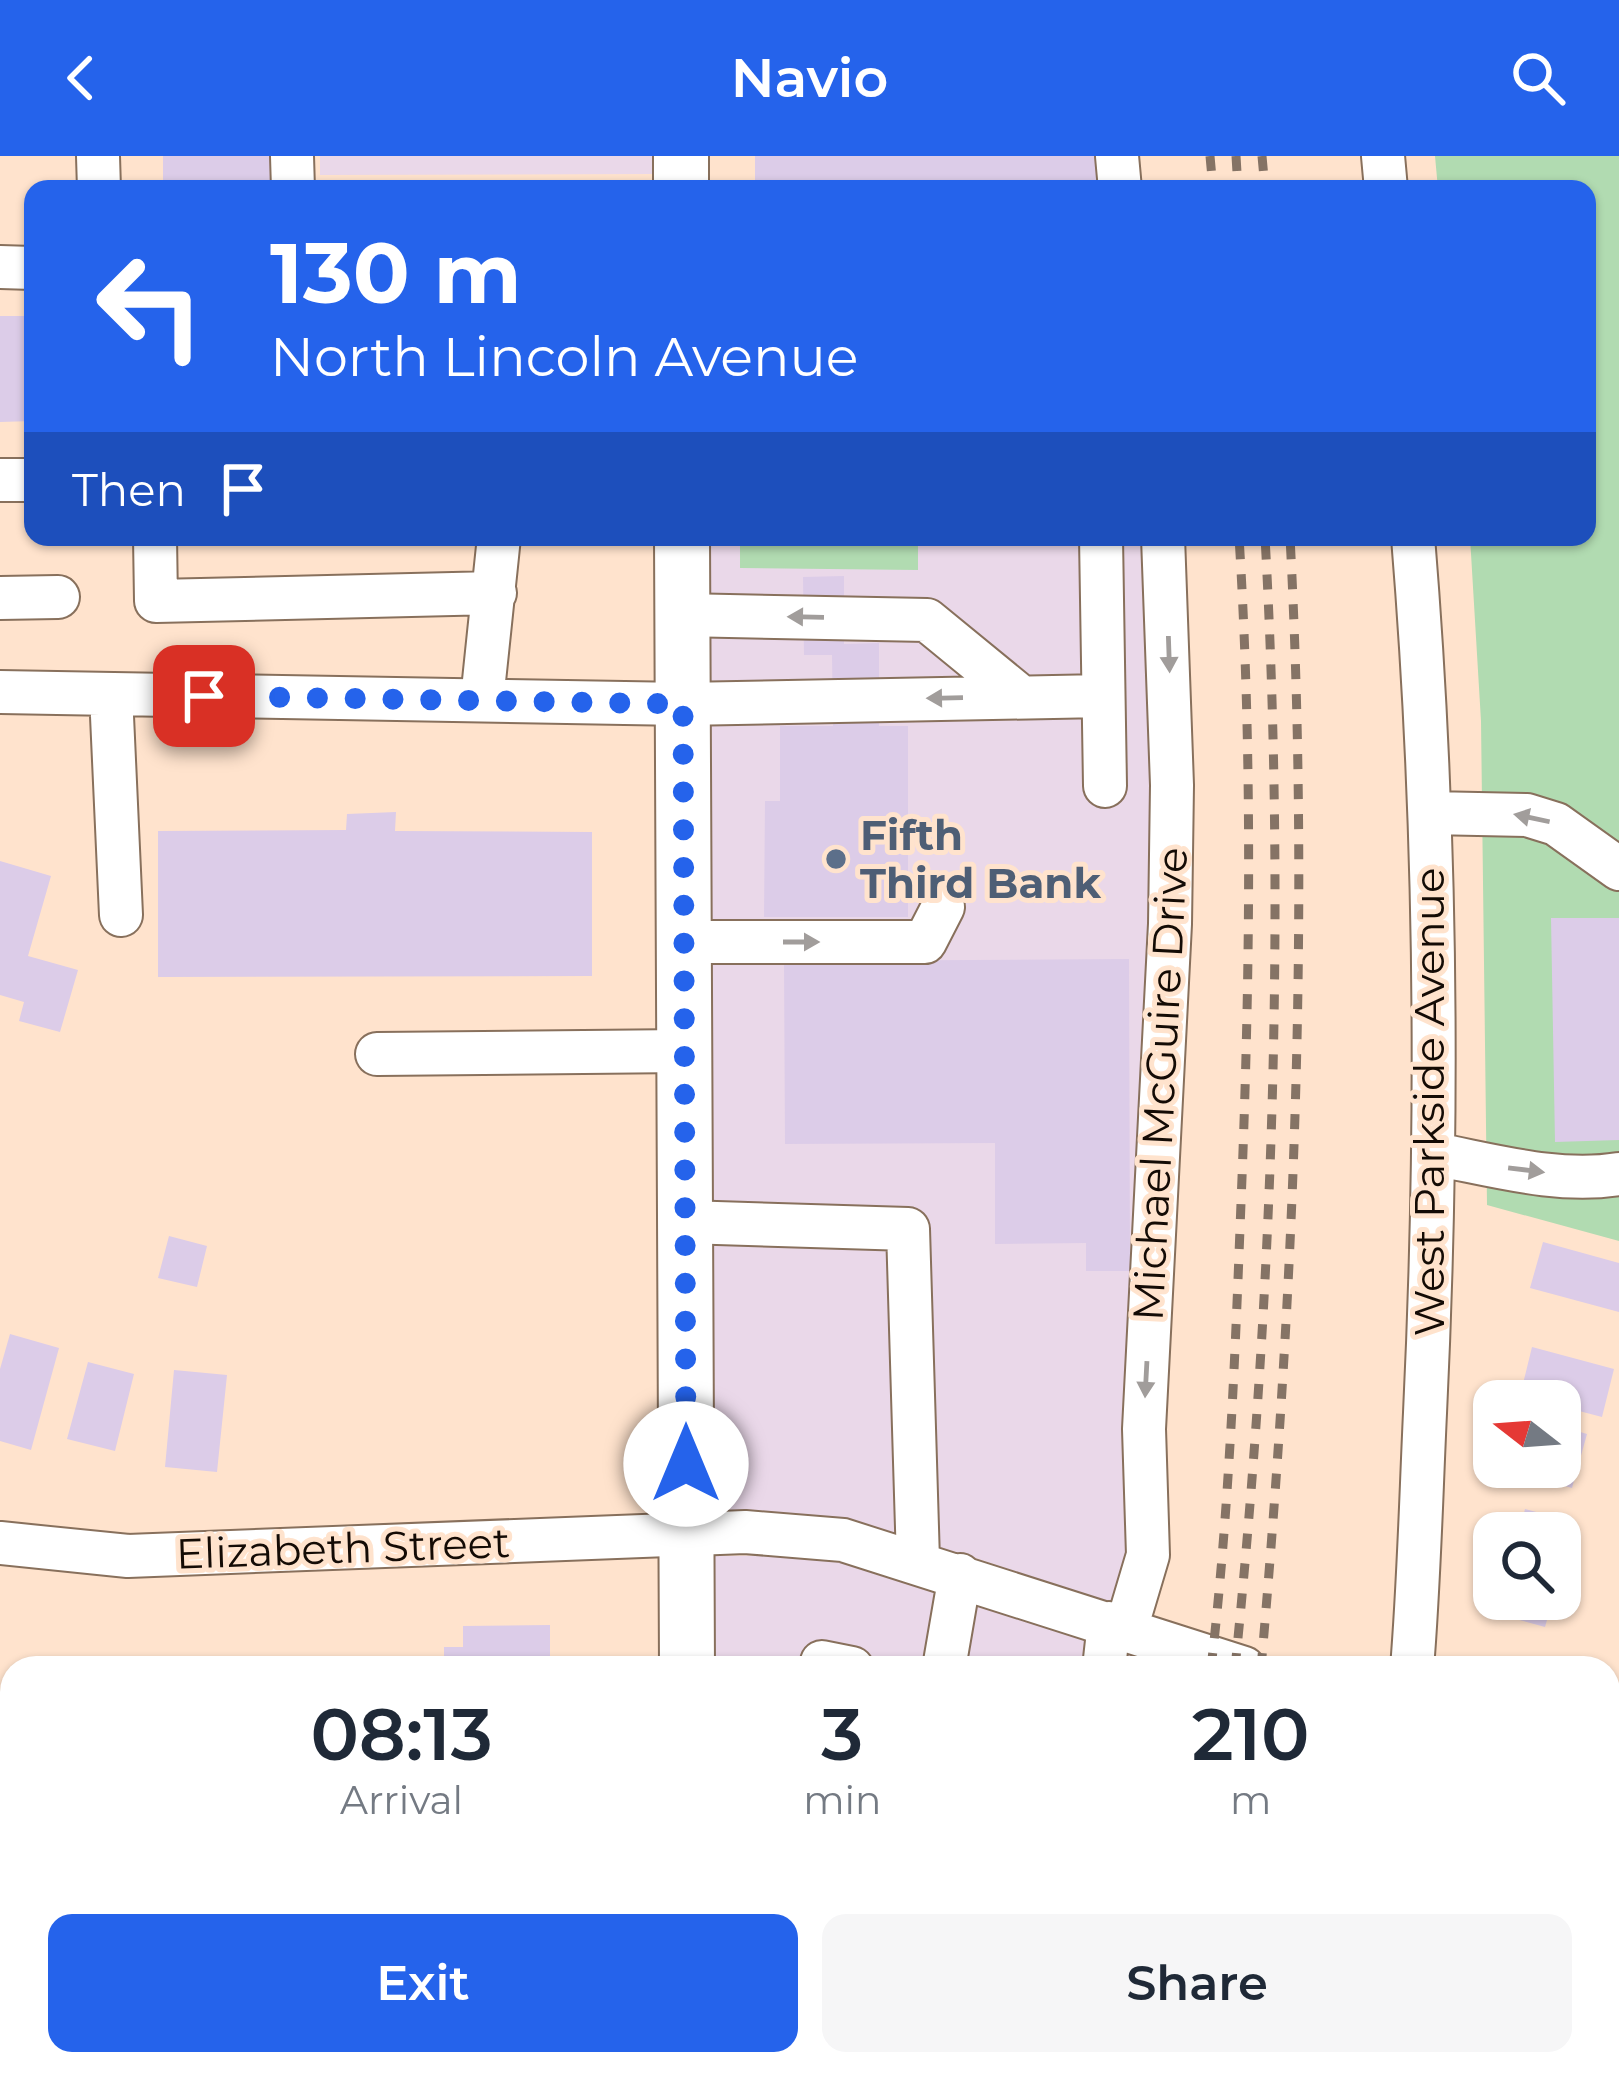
<!DOCTYPE html>
<style>
body{margin:0;font-family:Montserrat,sans-serif;background:#f6f6f7;color:#1f2937;height:100vh;display:flex;flex-direction:column;font-size:45px;white-space:nowrap}
*{box-sizing:border-box;margin:0}
p{font-size:39px;color:#747a83}
.icon{flex:none;width:66px;height:66px;fill:none;stroke:currentColor;stroke-width:2;stroke-linecap:round;stroke-linejoin:round}
.map{position:relative;flex:1;overflow:hidden}
.sheet{position:absolute;left:0px;top:1500px;width:1620px;height:420px;display:flex;flex-direction:column;background:#fff;border-radius:36px 36px 0 0;box-shadow:0 3px 9px #0004}
.sheet>*{flex:none}
.top-card{position:absolute;left:24px;top:24px;width:1572px;height:366px;border-radius:24px;box-shadow:0 3px 9px #0004;background:#2563eb;color:#fff;overflow:hidden}
.needle{width:78px;rotate:287deg}
.buttons{position:absolute;left:1473px;top:1224px;display:grid;gap:24px}
.buttons a{display:grid;place-items:center;width:108px;height:108px;border-radius:24px;background:#fff;box-shadow:0 3px 9px #0004;font-size:60px}
.pin{position:absolute;display:grid;place-items:center;width:102px;height:102px;color:#fff;margin:-51px;border-radius:24px;box-shadow:0 6px 18px #0006}
.me{position:absolute;width:132px;margin:-66px;rotate:0deg;stroke-linejoin:round;filter:drop-shadow(0 0 9px #0008)}
.turn{display:flex;align-items:center;gap:42px;height:252px;padding:0 48px;font-size:54px}
.turn .icon{width:156px;height:156px;stroke-width:2.5}
.turn b{display:block;font-size:84px;line-height:102px}
.then{display:flex;align-items:center;height:114px;padding:0 48px;background:#0003;gap:24px;font-size:45px}
.eta{display:flex;justify-content:space-evenly;align-items:center;height:204px;text-align:center}
.eta b{font-size:72px;font-weight:600;line-height:84px}
.primary-button{display:flex;gap:24px;margin-top:auto;padding:24px 48px}
.primary-button a{flex:1;height:138px;border-radius:24px;background:#2563eb;color:#fff;font-size:48px;font-weight:600;line-height:138px;text-align:center}
.primary-button a+a{background:#f6f6f7;color:#1f2937}
header{display:flex;justify-content:space-between;align-items:center;height:156px;padding:0 48px;background:#2563eb;color:#fff;font-size:54px;font-weight:600}
.map>svg:first-child{display:block}
.commercial{fill:#ead8e9}
.green{fill:#b1dbb1}
.building{fill:#dccce8}
.lines{fill:none;stroke-linecap:round;stroke-linejoin:round}
.minor-casing{stroke:#88705c;stroke-width:46}
.major-casing{stroke:#88705c;stroke-width:58}
.minor{stroke:#fff;stroke-width:42}
.major{stroke:#fff;stroke-width:54}
.rail{stroke:#857365;stroke-width:9;stroke-dasharray:15 15;stroke-linecap:butt}
.oneway{fill:#a19d9b}
.route{stroke:#2563eb;stroke-width:21;stroke-dasharray:0 37.8}
.service-dot{fill:#5c6f8a;stroke:#ffe3cd;stroke-width:4.5}
.labels{text-anchor:middle;stroke-width:10;stroke-linejoin:round;paint-order:stroke}
.service-label{font-size:42px;font-weight:bold;fill:#4e5e75;stroke:#ffe3cd;text-anchor:start}
.street-label{font-size:42px;fill:#140b05;stroke:#ffe3cd}
</style>
<header><svg class="icon" aria-label="back" viewBox="0 0 24 24"><path d="M15 5l-7 7 7 7"/></svg>Navio<svg class="icon" aria-label="search" viewBox="0 0 24 24"><circle cx="10" cy="10" r="6"/><path d="M15 15l6 6"/></svg></header>
<div class="map">
<svg width="1619" height="1920" viewBox="0 0 1619 1920">
<rect width="100%" height="100%" fill="#ffe3cd"/>
<path class="commercial" d="M320 0H656V18L320 19Z
M699 381H1143L1160 598 1138 1394 1120 1450 969 1400 831 1361 703 1362Z
M837 1399 1134 1494 1131 1512H705V1400Z
M772 1908H1073L1071 1920H818Z"/>
<path class="green" d="M1435 0H1619V1085L1487 1049 1481 565 1470 381H1587V33H1438Z
M740 381H918V414L740 412Z"/>
<path class="building" d="M163 0H278V33H163Z
M755 0H1097L1098 33H755Z
M0 160H33V265L0 266Z
M844 420V488L879 487V570H908V761H764L765 645H780V570H833L832 499H804L803 421Z
M396 656 395 675 592 676V820L158 821V675L346 674 347 658Z
M0 705 51 720 28 800 78 814 60 876 19 865 24 846 0 839Z
M1551 762H1619V984L1555 986Z
M1129 803 1130 1115H1086V1087L995 1088V987L785 988 784 805Z
M169 1080 207 1090 197 1131 158 1122Z
M1543 1086 1619 1107V1156L1530 1132Z
M10 1178 59 1192 31 1294 0 1285V1213Z
M1532 1191 1614 1213 1602 1261 1560 1250V1245L1520 1240Z
M88 1206 134 1218 115 1295 67 1283Z
M174 1214 227 1219 217 1316 165 1311Z
M1560 1270 1587 1278 1572 1332 1521 1318 1523 1311H1560Z
M1525 1353 1574 1366 1561 1411 1560 1377H1519Z
M1501 1443H1553L1545 1471 1497 1458Z
M550 1469V1512H444V1491H463V1470Z
M234 1503H317V1512H234Z
M0 1675 12 1678V1722L2 1762Z
M1007 1908 1004 1920H970L932 1909Z"/>
<g class="lines">
<g class="minor-casing">
<path id="minor" d="M98 0 99 33
M292 0 293 33
M1117 0 1120 33
M1383 0 1386 33
M0 111 33 112
M0 324H33
M155 381 156 445 495 437
M1101 381 1105 630
M0 442 58 441
M682 459 927 464 1021 541
M0 536 683 548 1103 540
M111 538 121 759
M482 544 499 381
M1430 657 1527 659 1556 668 1619 713
M684 786H925L943 751
M377 898 685 895
M1434 998C1493 1009 1558 1028 1619 1018
M685 1066 908 1073 918 1405
M0 1387 128 1400 745 1376 843 1384 1244 1512
M1126 1473 1148 1399 1144 1273 1170 768 1172 629 1163 381
M820 1512 822 1506 852 1512
M944 1512 960 1419
M1104 1512 1109 1467
M1412 1512C1419 1427 1421 1342 1425 1257 1439 964 1437 673 1413 381
M1608 1616 1619 1619
M1485 1908 1499 1920
M1317 1920 1319 1908
M1431 1920 1433 1908"/>
</g>
<g class="major-casing">
<path id="major" d="M681 0V33
M682 381 687 1512
M689 1920V1908"/>
</g>
<use href="#minor" class="minor"/>
<use href="#major" class="major"/>
<path class="rail" d="M1210 0 1213 33
M1236 0 1238 33
M1262 0 1265 33
M1211 1512C1229 1358 1235 1202 1241 1047 1250 826 1253 603 1239 381
M1235 1512C1273 1138 1286 757 1265 381
M1261 1512C1294 1136 1310 758 1290 381
M1155 1920 1157 1908
M1181 1920 1183 1908
M1205 1920 1207 1908"/>
</g>
<defs><path id="oneway-solid" d="M-6-.8H1V-3.2L6.5 0L1 3.2V.8H-6Z" transform="scale(3)"/></defs>
<g class="oneway">
<use href="#oneway-solid" transform="translate(806 461) rotate(-179)"/>
<use href="#oneway-solid" transform="translate(1169 498) rotate(88)"/>
<use href="#oneway-solid" transform="translate(945 542) rotate(179)"/>
<use href="#oneway-solid" transform="translate(1532 662) rotate(-168)"/>
<use href="#oneway-solid" transform="translate(801 786)"/>
<use href="#oneway-solid" transform="translate(1526 1014) rotate(7)"/>
<use href="#oneway-solid" transform="translate(1146 1223) rotate(93)"/>
</g>
<g class="lines">
<path class="route" d="M204 540 683 548 686 1308"/>
</g>
<circle class="service-dot" cx="836" cy="703" r="12"/>
<g class="labels">
<g class="service-label">
<text x="860" y="694">Fifth<tspan x="860" dy="48">Third Bank</tspan></text>
</g>
<g class="street-label">
<text transform="translate(1160 928) rotate(-87)" y="15">Michael McGuire Drive</text>
<text transform="translate(1429 946) rotate(-90)" y="15">West Parkside Avenue</text>
<text transform="translate(343 1392) rotate(-2)" y="15">Elizabeth Street</text>
</g>
</g>
</svg>
<div class="buttons">
<a><svg class="needle" viewBox="-14 -14 28 28"><path d="M0-13l5 13h-10z" fill="#e53935"/><path d="M0 13l5-13h-10z" fill="#747a83"/></svg></a>
<a><svg class="icon" aria-label="search" viewBox="0 0 24 24"><circle cx="10" cy="10" r="6"/><path d="M15 15l6 6"/></svg></a>
</div>
<div class="pin" style="left:204px;top:540px;background:#d93025"><svg class="icon" aria-label="arrive" viewBox="0 0 24 24"><path d="M6 21V4h12l-3 4 3 4H6"/></svg></div>
<svg class="me" style="left:686px;top:1308px" viewBox="-20 -20 40 40"><circle r="19" fill="#fff"/><path d="M0-13L10 11 0 6-10 11z" fill="#2563eb"/></svg>
<div class="top-card">
<div class="turn"><svg class="icon" aria-label="left" viewBox="0 0 24 24"><path d="M17 20v-9H6M10 6l-5 5 5 5"/></svg><div><b>130 m</b>North Lincoln Avenue</div></div>
<div class="then">Then<svg class="icon" aria-label="arrive" viewBox="0 0 24 24"><path d="M6 21V4h12l-3 4 3 4H6"/></svg></div>
</div>
<section class="sheet">
<div class="eta">
<div><b>08:13</b><p>Arrival</p></div>
<div><b>3</b><p>min</p></div>
<div><b>210</b><p>m</p></div>
</div>
<div class="primary-button"><a>Exit</a><a>Share</a></div>
</section>
</div>
